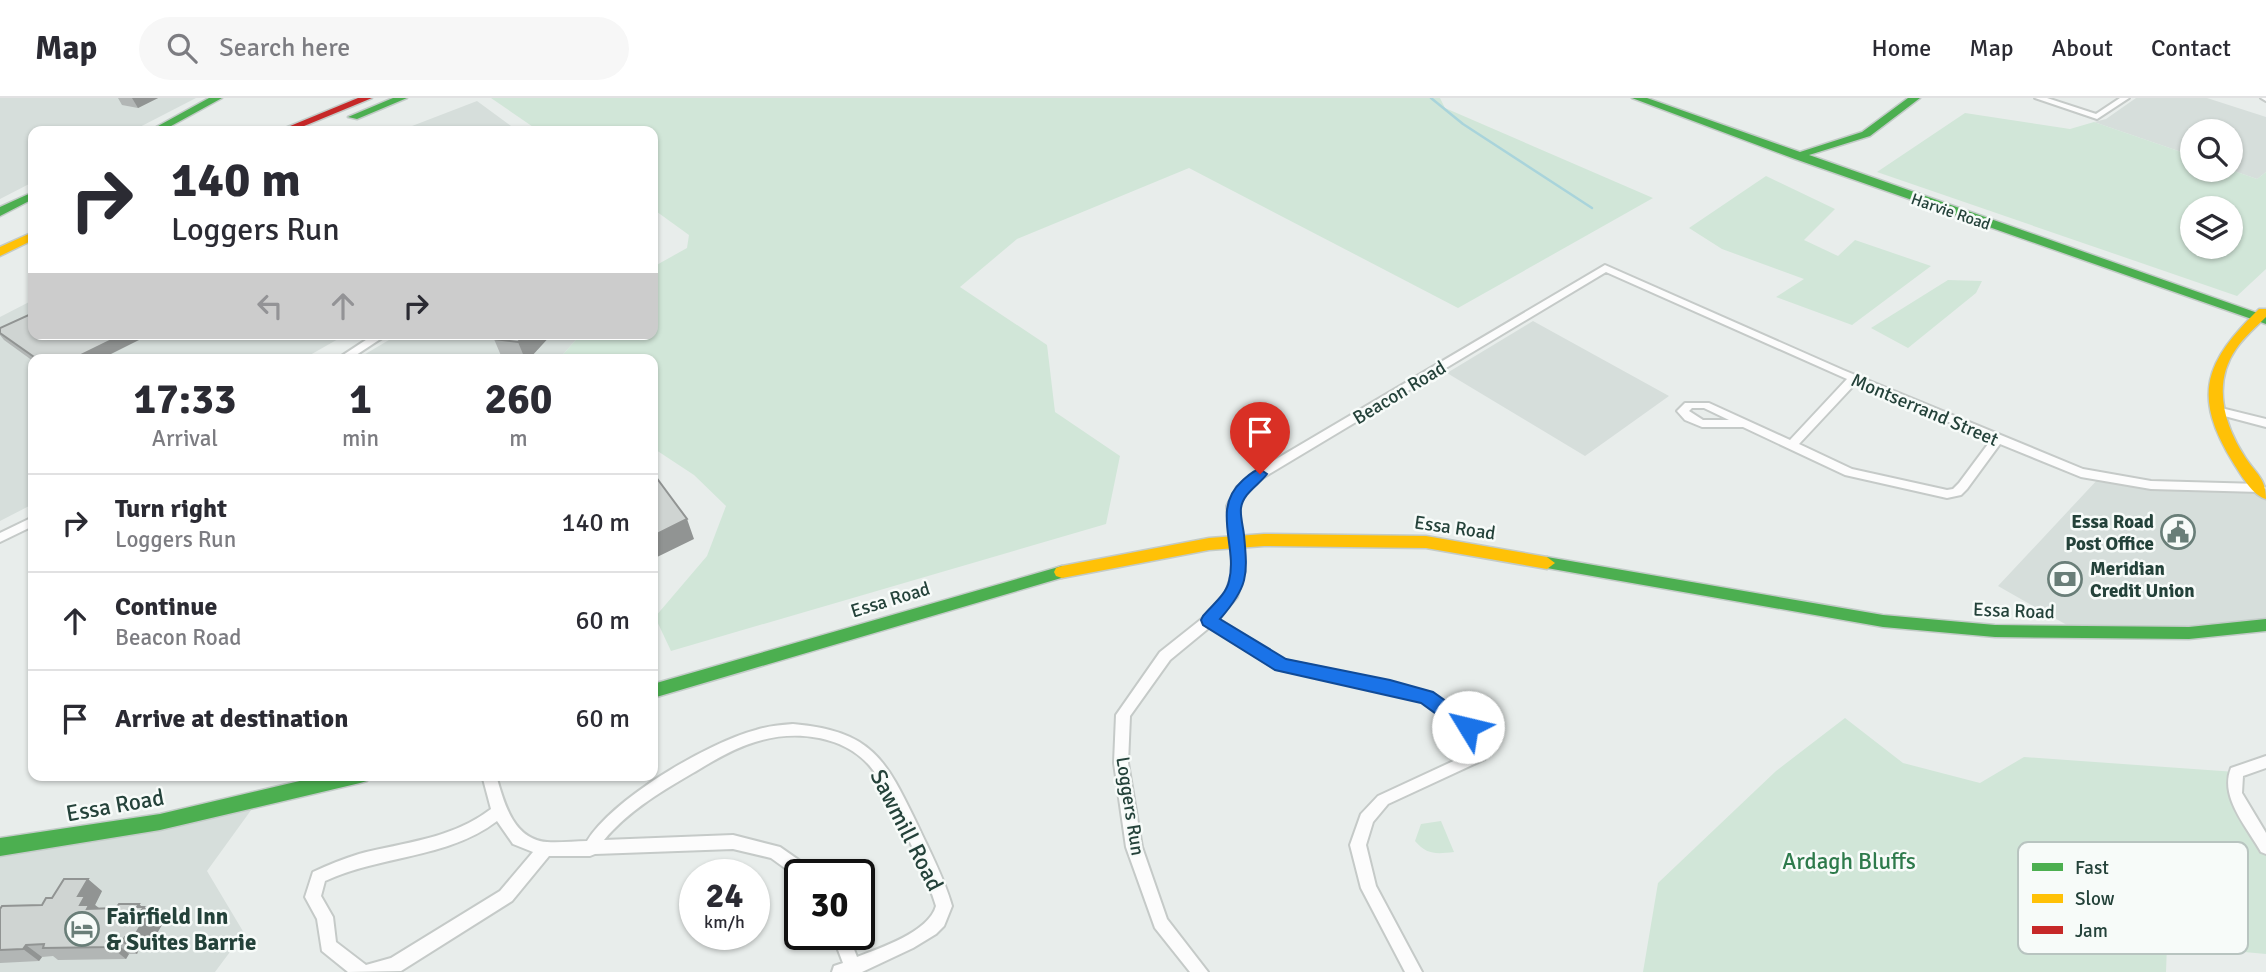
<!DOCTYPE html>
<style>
body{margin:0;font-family:Signika,sans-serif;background:#f7f7f7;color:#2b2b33;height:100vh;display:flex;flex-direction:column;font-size:26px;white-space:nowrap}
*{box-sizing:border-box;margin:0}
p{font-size:23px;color:#7c7c81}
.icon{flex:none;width:38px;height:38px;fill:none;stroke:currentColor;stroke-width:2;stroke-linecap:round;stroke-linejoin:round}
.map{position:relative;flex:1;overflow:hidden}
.sheet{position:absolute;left:28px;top:256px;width:630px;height:427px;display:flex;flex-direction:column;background:#fff;border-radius:14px;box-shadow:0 2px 5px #0004}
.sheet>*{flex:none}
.guide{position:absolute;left:28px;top:28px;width:630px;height:214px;border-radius:14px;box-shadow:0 2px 5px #0004;background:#fff;color:#2b2b33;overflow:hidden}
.fabs{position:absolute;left:2180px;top:21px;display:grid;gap:14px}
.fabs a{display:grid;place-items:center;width:63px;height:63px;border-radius:50%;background:#fff;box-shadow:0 2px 5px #0004;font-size:35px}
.speed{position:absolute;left:679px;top:761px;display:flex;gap:14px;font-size:35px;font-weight:700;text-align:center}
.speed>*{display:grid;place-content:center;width:91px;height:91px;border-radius:50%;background:#fff;box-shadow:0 2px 5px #0004;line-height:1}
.speed small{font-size:18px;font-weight:400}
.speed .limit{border:4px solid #111;border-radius:10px;background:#fff;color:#111}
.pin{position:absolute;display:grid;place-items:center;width:60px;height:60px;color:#fff;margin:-72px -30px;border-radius:50% 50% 50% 0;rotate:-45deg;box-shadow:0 0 7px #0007}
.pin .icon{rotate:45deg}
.me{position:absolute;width:77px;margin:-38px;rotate:306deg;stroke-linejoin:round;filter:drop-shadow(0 0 5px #0008)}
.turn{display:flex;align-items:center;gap:24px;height:147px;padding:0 28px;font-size:32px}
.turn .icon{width:91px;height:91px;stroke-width:2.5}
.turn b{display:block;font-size:49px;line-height:60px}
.lanes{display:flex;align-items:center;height:66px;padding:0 28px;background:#0003;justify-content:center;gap:35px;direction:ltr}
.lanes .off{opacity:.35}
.eta{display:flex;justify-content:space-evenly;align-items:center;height:119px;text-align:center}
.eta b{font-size:42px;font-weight:800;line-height:49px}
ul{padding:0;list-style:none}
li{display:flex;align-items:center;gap:21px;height:98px;padding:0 28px;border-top:2px solid #e1e1e2}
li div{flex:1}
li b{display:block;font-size:26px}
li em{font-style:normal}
header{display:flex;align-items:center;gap:42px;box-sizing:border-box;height:98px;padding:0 35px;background:#fff;border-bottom:2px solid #e1e1e2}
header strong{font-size:33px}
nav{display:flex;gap:38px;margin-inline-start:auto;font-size:24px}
.search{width:490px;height:63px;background:#f7f7f7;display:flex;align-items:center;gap:18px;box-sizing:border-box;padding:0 24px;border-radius:38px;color:#7c7c81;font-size:26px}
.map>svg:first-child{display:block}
.built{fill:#d6dedb}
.green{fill:#d1e6d8;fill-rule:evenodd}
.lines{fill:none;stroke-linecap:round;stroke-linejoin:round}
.stream{stroke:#a9d4db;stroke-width:2.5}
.street-casing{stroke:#c5cac8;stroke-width:4}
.fast-casing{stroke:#c3cbc8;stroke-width:3}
.slow-casing{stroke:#c3cbc8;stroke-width:3}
.jam-casing{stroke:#c3cbc8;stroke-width:3}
.street{fill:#fcfcfc;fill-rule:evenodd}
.fast{fill:#4caf50;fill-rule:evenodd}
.slow{fill:#ffc107;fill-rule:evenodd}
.jam{fill:#c62828;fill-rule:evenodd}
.wall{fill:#b2b6b5}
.shaded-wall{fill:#919493}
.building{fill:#cfd4d2;stroke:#919493;stroke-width:2}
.route{fill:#1a73e8;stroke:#114b97;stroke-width:2}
.labels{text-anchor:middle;stroke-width:5;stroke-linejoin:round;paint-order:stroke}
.far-street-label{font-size:16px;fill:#24423a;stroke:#f7fbf9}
.street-label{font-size:19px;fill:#24423a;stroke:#f7fbf9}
.poi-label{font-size:19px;font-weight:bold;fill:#24423a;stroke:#f7fbf9;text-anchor:end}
.near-street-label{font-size:23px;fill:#24423a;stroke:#f7fbf9}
.near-park-label{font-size:23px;fill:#2d7a4b;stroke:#f7fbf9}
.near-poi-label{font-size:23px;font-weight:bold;fill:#24423a;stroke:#f7fbf9;text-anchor:start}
.key{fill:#f7fbf9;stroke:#b8c4c0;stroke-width:2}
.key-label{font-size:19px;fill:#24423a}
</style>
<header>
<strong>Map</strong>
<div class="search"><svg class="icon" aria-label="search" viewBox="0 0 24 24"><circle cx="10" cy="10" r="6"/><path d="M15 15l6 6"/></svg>Search here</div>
<nav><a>Home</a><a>Map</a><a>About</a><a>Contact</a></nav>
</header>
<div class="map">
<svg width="2266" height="874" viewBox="0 0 2266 874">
<rect width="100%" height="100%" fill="#e8edeb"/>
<path class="built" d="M0 0H196L132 33H33V84L0 101Z
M2136 0H2207L2266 19V74L2257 81 2231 72V33H2193V58L2094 24 2106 21Z
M477 3 518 33H399Z
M33 202V236H347L303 261H33V406L0 423V219Z
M1533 223 1669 298 1585 358 1447 275Z
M399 236H581L559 261H357Z
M2099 380 2260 390 2266 396V527L2081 535 1998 488Z
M259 701 207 773 244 835 215 874H0V749Z"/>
<path class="green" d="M491 0H1440L1445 10 1653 100 1458 210 1189 70 1017 141 960 189 1047 247 1055 314 1120 358 1106 426 671 553 655 519 707 458 726 408 694 377 653 350V261H559L581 236H653V169L687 150 689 137 653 111V33H539Z
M1965 15 2070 31 2094 24 2193 58V72H2231L2257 81 2266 74V171L2237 198 1877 74ZM2231 110V149H2193V110Z
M1766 78 1835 111 1804 142 1838 158 1855 142 1931 168 1852 227 1776 199 1804 181 1722 151 1689 130Z
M1948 182 1982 183 1976 195 1908 250 1871 230Z
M1845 620 1903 665 1980 685 2024 659 2236 674 2235 696 2266 749V856L2167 847 2166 874H1643L1658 785 1776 673Z
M1441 723 1454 754C1436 756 1427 757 1415 743L1421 726Z"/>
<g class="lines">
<path class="stream" d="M1431 0 1463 26 1592 110"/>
<g class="street-casing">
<path id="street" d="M2035 0H2047L2096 16 2120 0H2129L2097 21Z
M2261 0H2266V3Z
M1605 167 1843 272 2083 371 2151 383 2260 386 2266 390 2260 394 2151 391 2081 379 2000 346 1967 391 1961 397 1947 400 1845 377 1743 329H1702L1685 322 1677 313 1685 305H1709L1790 342 1847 281 1606 174 1264 379 1246 394 1239 408 1245 473 1237 499 1218 521 1284 562 1390 584 1431 595 1487 636 1489 640 1485 661 1388 706 1373 724 1366 747 1376 788 1422 874H1405L1361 790 1350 747 1361 716 1378 698 1473 654 1475 642 1422 603 1390 594 1276 571 1210 529 1170 562 1130 618 1128 665 1142 749 1167 821 1208 874H1190L1155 830 1126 749 1114 665 1116 617 1160 554 1204 519 1226 494 1233 473 1227 408 1237 389 1256 373ZM1856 285 1991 342 1959 385 1953 391 1947 392 1852 371 1799 346ZM1692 310H1704L1729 322H1703L1689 313Z
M375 236H388L350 261H337Z
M2217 309 2266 321V329L2213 315 2211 313Z
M33 419V428L0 444V435Z
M793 626C873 633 886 662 918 728 930 754 944 780 952 808L944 828 936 836 913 850 862 874H832L834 868 843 865 832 836H848L857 859C880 850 929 834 936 808 928 781 915 755 903 729 894 710 886 689 873 672 847 637 795 631 755 644 735 650 716 661 698 672 664 692 630 711 604 742L733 737 780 749 813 772 815 777H800V781L771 760 733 751 595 756 590 758H549L512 803 401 873 348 874 322 853 317 821 305 799 313 774C328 767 343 761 359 756 405 744 452 741 491 711L482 677H496C504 705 513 741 547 744 560 745 574 743 587 743 614 700 707 645 756 632 768 628 781 627 793 626ZM497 723 513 746 533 754 500 793 391 860 366 867 336 844 333 819 321 798 325 783C381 757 447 761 497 723Z
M2266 658V670L2243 678 2242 695 2266 735V756L2261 754C2247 729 2219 699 2231 670Z"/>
</g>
<g class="fast-casing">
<path id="fast" d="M209 0H222L162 33H149Z
M393 0H407L357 21 348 19Z
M1632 0H1647L1800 54 1862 34 1908 0H1920L1870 38 1809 57 2266 218V226L1795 61Z
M33 94V101L0 118V109Z
M1547 459 1883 517 1995 527 2189 529 2266 521V533L2189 541 1995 539 1883 529 1541 469 1539 465Z
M1062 468 1068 470 1070 474 1068 478 653 600V586Z
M325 677H369L367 683 360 685 160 732 0 758V740L160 716Z"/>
</g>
<g class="slow-casing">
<path id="slow" d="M33 134V142L0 158V149Z
M2259 211H2266V219C2256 229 2244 239 2236 251 2212 285 2224 327 2245 359 2256 376 2266 380 2266 401 2253 398 2241 377 2234 366 2191 297 2205 264 2259 211Z
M1264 436 1426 438 1547 459 1555 465 1547 471 1426 450 1264 448 1209 452 1062 480 1056 478 1054 474 1056 470 1062 468 1209 440Z"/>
</g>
<g class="jam-casing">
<path id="jam" d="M358 0H372L292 33H278Z"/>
</g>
<use href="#street" class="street"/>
<use href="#fast" class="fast"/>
<use href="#slow" class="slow"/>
<use href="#jam" class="jam"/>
</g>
<path class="wall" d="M118 0H158L138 10 122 7Z
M0 230 101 261H33V263L4 242 0 237Z
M498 236H552L529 261 502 260 494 241Z
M102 793 95 807 99 810H116L139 806 142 809H144L163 825 148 851H139L137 856H129L126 861 58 862 53 858 42 859 39 863 0 865V811L42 807Z"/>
<path class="shaded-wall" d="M132 0H158L138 10Z
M124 236H151L101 261H73Z
M526 236H552L529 261H525L518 244Z
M687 421 694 441 653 461V438Z
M88 781 102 793 95 807 100 811 95 819 80 807 78 798Z
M139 806 143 810 144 809 163 825 148 851 134 839 137 809Z
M125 839 139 851 137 856 122 844Z
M115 844 129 856 126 861 111 849Z
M26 847 42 859 39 863 23 851Z"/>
<path class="building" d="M33 215V236H124L73 261H37L0 235V230Z
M498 236H526L518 244 494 241Z
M653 375 687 421 653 438Z
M64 781H88L78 798H85L80 807H89L87 811 116 810 119 806H139L137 809H144L141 813H149L134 839H125L122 844H115L111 849 43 850 44 846 26 847 23 851 0 852V811L2 808 42 807 46 800H52Z"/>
<path class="route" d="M1260 371 1267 376C1259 387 1243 395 1241 410 1240 418 1243 428 1244 437 1248 478 1248 489 1220 521L1286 561 1390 582 1433 594 1474 623 1477 629 1474 634 1468 636 1461 634 1421 605 1275 572 1203 527 1201 522 1203 518C1212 507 1226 497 1229 483 1238 448 1211 411 1242 383 1248 378 1252 373 1260 371Z"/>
<defs>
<g id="civic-ring" transform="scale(1.75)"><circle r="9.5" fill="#f7fbf9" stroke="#697e78" stroke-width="1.5"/><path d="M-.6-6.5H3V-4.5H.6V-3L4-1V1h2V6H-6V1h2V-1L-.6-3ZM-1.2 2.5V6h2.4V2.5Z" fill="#697e78"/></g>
<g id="bank-ring" transform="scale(1.75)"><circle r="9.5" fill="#f7fbf9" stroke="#697e78" stroke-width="1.5"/><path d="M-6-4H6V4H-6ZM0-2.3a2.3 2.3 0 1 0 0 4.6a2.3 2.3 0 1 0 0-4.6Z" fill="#697e78"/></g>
<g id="hotel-ring" transform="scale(1.75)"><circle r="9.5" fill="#f7fbf9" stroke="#697e78" stroke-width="1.5"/><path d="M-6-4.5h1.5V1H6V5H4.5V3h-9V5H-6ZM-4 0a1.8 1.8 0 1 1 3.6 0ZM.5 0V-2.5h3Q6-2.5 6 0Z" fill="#697e78"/></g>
</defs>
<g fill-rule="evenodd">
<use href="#civic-ring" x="2178" y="434"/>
<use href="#bank-ring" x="2065" y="481"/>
<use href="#hotel-ring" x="82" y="831"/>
</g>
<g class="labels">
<g class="far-street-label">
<text transform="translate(1951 113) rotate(19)" y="6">Harvie Road</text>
</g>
<g class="street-label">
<text transform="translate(1399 294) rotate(-31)" y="7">Beacon Road</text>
<text transform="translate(1925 311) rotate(23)" y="7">Montserrand Street</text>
<text transform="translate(1455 429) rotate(8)" y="7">Essa Road</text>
<text transform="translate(890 501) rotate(-17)" y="7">Essa Road</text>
<text transform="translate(2014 512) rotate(2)" y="7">Essa Road</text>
<text transform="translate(1131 708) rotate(81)" y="7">Loggers Run</text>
</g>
<g class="poi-label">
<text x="2154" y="430">Essa Road<tspan x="2154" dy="22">Post Office</tspan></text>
<text x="2090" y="477" text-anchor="start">Meridian<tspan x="2090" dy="22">Credit Union</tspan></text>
</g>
<g class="near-street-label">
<text transform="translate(115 707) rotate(-10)" y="8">Essa Road</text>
<text transform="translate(907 732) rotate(63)" y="8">Sawmill Road</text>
</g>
<g class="near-park-label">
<text x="1849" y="771">Ardagh Bluffs</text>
</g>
<g class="near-poi-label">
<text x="106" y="826">Fairfield Inn<tspan x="106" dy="26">&amp; Suites Barrie</tspan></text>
</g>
</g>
<rect x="2018" y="744" width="230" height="112" rx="10" class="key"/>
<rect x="2032" y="765" width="31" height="8" fill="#4caf50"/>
<rect x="2032" y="796" width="31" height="9" fill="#ffc107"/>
<rect x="2032" y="828" width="31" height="8" fill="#c62828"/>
<g class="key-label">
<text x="2075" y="776">Fast</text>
<text x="2075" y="807">Slow</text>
<text x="2075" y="839">Jam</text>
</g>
</svg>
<div class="fabs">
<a><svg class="icon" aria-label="search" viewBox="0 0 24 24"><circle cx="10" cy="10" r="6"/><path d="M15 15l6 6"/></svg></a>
<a><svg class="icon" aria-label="layers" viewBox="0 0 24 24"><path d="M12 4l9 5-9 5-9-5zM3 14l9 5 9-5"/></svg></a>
</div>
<div class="speed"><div>24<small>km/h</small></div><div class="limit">30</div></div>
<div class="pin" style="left:1260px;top:376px;background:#d93025"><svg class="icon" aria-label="arrive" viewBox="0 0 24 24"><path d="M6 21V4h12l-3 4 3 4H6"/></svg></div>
<svg class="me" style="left:1468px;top:629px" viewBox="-20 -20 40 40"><circle r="19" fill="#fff"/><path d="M0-13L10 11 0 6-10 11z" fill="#1a73e8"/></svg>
<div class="guide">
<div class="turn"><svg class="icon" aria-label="right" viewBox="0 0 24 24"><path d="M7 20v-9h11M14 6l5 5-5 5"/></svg><div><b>140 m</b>Loggers Run</div></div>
<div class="lanes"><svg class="icon off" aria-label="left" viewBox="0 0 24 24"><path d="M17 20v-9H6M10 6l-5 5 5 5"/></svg><svg class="icon off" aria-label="ahead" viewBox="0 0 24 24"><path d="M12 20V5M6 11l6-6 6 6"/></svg><svg class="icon" aria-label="right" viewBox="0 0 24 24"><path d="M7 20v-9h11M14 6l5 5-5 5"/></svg></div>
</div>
<section class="sheet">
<div class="eta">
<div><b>17:33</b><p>Arrival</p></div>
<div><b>1</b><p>min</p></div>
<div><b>260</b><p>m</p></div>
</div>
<ul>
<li><svg class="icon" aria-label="right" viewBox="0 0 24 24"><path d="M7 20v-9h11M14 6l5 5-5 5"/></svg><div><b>Turn right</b><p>Loggers Run</p></div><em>140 m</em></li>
<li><svg class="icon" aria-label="ahead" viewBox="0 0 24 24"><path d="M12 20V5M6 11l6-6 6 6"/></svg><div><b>Continue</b><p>Beacon Road</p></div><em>60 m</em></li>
<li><svg class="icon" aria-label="arrive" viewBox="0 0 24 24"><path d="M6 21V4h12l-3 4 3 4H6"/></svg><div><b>Arrive at destination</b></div><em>60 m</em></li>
</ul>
</section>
</div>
